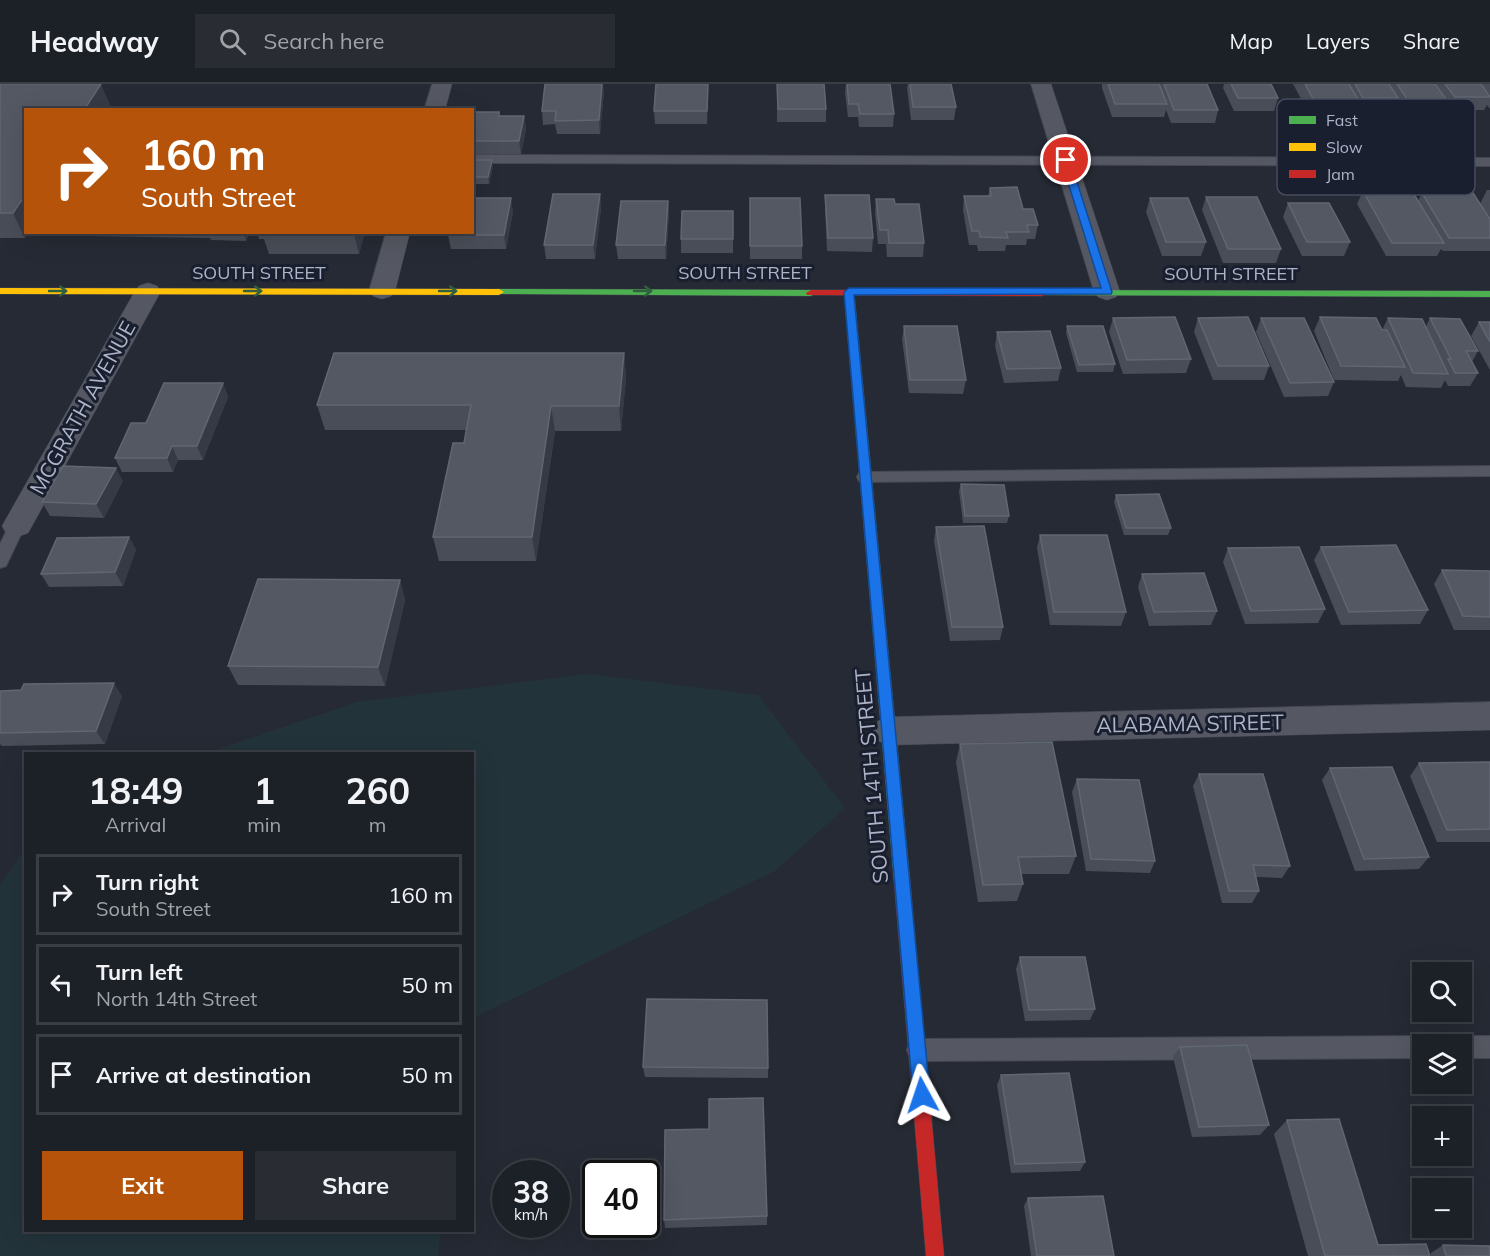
<!DOCTYPE html>
<meta charset="utf-8">
<style>
body{margin:0;font-family:Mulish,sans-serif;background:#292d33;color:#f1f3f6;height:100vh;display:flex;flex-direction:column;font-size:22px;white-space:nowrap}
*{box-sizing:border-box;margin:0}
p{font-size:20px;color:#a0a3a7}
.icon{flex:none;width:33px;height:33px;fill:none;stroke:currentColor;stroke-width:2;stroke-linecap:round;stroke-linejoin:round}
.map{position:relative;flex:1;overflow:hidden}
.drawer{position:absolute;left:24px;top:668px;width:450px;height:480px;display:flex;flex-direction:column;background:#1c2027;border-radius:0px;box-shadow:0 6px 24px #0002,0 0 0 2px #3a3e44}
.drawer>*{flex:none}
.hud{position:absolute;left:24px;top:24px;width:450px;height:126px;border-radius:0px;box-shadow:0 6px 24px #0002,0 0 0 2px #3a3e44;background:#b45309;color:#fff;overflow:hidden}
.fabs{position:absolute;left:1412px;top:878px;display:grid;gap:12px}
.fabs a{display:grid;place-items:center;width:60px;height:60px;border-radius:0px;background:#1c2027;box-shadow:0 6px 24px #0002,0 0 0 2px #3a3e44;font-size:30px}
.speed{position:absolute;left:492px;top:1076px;display:flex;gap:12px;font-size:30px;font-weight:700;text-align:center}
.speed>*{display:grid;place-content:center;width:78px;height:78px;border-radius:50%;background:#1c2027;box-shadow:0 6px 24px #0002,0 0 0 2px #3a3e44;line-height:1}
.speed small{font-size:15px;font-weight:400}
.speed .limit{border:3px solid #111;border-radius:9px;background:#fff;color:#111}
.pin{position:absolute;display:grid;place-items:center;width:51px;height:51px;color:#fff;margin:-26px;border:3px solid #fff;border-radius:50%;box-shadow:0 2px 6px #0007}
.me{position:absolute;width:66px;margin:-33px;rotate:355deg;stroke-linejoin:round;filter:drop-shadow(0 0 4px #0008)}
.turn{display:flex;align-items:center;gap:21px;height:126px;padding:0 18px;font-size:27px}
.turn .icon{width:78px;height:78px;stroke-width:2.5}
.turn b{display:block;font-size:42px;line-height:51px}
.eta{display:flex;justify-content:space-evenly;align-items:center;height:102px;text-align:center}
.eta b{font-size:36px;font-weight:700;line-height:42px}
.button{display:flex;gap:12px;margin-top:auto;padding:12px 18px}
.button a{flex:1;height:69px;border-radius:0px;background:#b45309;color:#fff;font-size:24px;font-weight:700;line-height:69px;text-align:center}
.button a+a{background:#292d33;color:#f1f3f6}
ul{padding:0;list-style:none}
li{display:flex;align-items:center;gap:18px;height:81px;margin:0 12px 9px;padding:0 6px;border:3px solid #3a3e44;border-radius:0px}
li div{flex:1}
li b{display:block;font-size:22px}
li em{font-style:normal}
header{display:flex;align-items:center;gap:36px;box-sizing:border-box;height:84px;padding:0 30px;background:#1c2027;border-bottom:2px solid #3a3e44}
header strong{font-size:28px}
nav{display:flex;gap:33px;margin-inline-start:auto;font-size:21px}
.search{width:420px;height:54px;background:#292d33;display:flex;align-items:center;gap:15px;box-sizing:border-box;padding:0 21px;border-radius:0px;color:#a0a3a7;font-size:22px}
.map>svg:first-child{display:block}
.green{fill:#23333a}
.lines{fill:none;stroke-linecap:round;stroke-linejoin:round}
.lane-casing{stroke:#434751;stroke-width:2}
.street-casing{stroke:#434751;stroke-width:1}
.fast-casing{stroke:#434751;stroke-width:1}
.slow-casing{stroke:#434751;stroke-width:1}
.jam-casing{stroke:#434751;stroke-width:1}
.lane{fill:#555862;fill-rule:evenodd}
.street{fill:#555862;fill-rule:evenodd}
.fast{fill:#4caf50;fill-rule:evenodd}
.slow{fill:#ffc107;fill-rule:evenodd}
.jam{fill:#c62828;fill-rule:evenodd}
.wall{fill:#484d57}
.shaded-wall{fill:#363a44}
.building{fill:#535863;stroke:#616673;stroke-width:1.5}
.oneway{stroke:#30603e}
.route{fill:#1a73e8;stroke:#114b97;stroke-width:1.5}
.labels{text-anchor:middle;stroke-width:6;stroke-linejoin:round;paint-order:stroke}
.far-street-label{font-size:18px;fill:#aeb4c7;stroke:#191f2f}
.street-label{font-size:21px;fill:#aeb4c7;stroke:#191f2f}
.key{fill:#191f2f;stroke:#464c5d;stroke-width:1.5}
.key-label{font-size:16px;fill:#aeb4c7}
</style>
<header>
<strong>Headway</strong>
<div class="search"><svg class="icon" aria-label="search" viewBox="0 0 24 24"><circle cx="10" cy="10" r="6"/><path d="M15 15l6 6"/></svg>Search here</div>
<nav><a>Map</a><a>Layers</a><a>Share</a></nav>
</header>
<div class="map">
<svg width="1490" height="1172" viewBox="0 0 1490 1172">
<rect width="100%" height="100%" fill="#262a34"/>
<path class="green" d="M589 590 758 611 845 724 775 787 473 934 472 669H207L357 618Z
M25 764 26 1146H441L438 1172H0V801Z"/>
<g class="lines">
<g class="lane-casing">
<path id="lane" d="M472 71 1490 74V82L472 79Z
M1490 382V392L865 398 859 397 857 393 859 389 865 388Z
M17 436 23 438 25 442 6 482 0 484V460L11 438Z
M1422 952 1430 955 1432 960H1422V974L918 977 910 974 907 966 910 958 918 955Z
M1461 952H1490V974H1461V960H1451L1453 955Z"/>
</g>
<g class="street-casing">
<path id="street" d="M432 0H452L445 26H424Z
M1031 0H1051L1120 208 1116 213 1107 216 1098 213 1094 208Z
M386 148H410L395 207 391 212 382 215 373 212 369 207Z
M148 199 157 202 161 207 32 442 28 449 17 453 6 449 2 442 135 207 139 202Z
M1490 618V646L890 661 878 657 873 647 878 637 890 633Z"/>
</g>
<g class="fast-casing">
<path id="fast" d="M499 205 811 206 816 209 811 212 495 210V206Z
M849 205 854 208 910 797 907 802 902 804 897 802 894 797 844 208Z
M1042 206 1490 207V213L1038 211 1037 209Z"/>
</g>
<g class="slow-casing">
<path id="slow" d="M0 204 499 205 504 208 499 211 0 210Z"/>
</g>
<g class="jam-casing">
<path id="jam" d="M811 206H1042L1047 209 1042 212 807 211 806 209Z
M902 790 907 792 910 797 944 1172H926L894 797 897 792Z"/>
</g>
<use href="#lane" class="lane"/>
<use href="#street" class="street"/>
<use href="#fast" class="fast"/>
<use href="#slow" class="slow"/>
<use href="#jam" class="jam"/>
</g>
<path class="wall" d="M0 0 111 23 109 26H26L25 154H0Z
M708 0 707 40H655L654 27Z
M777 0 826 25V38H777Z
M846 0H890L894 30 893 43H859L858 33H848L845 9Z
M908 0H951L956 23 954 36H911L907 4Z
M1102 0H1207L1218 26 1215 39H1171L1166 26 1164 33H1112L1102 4Z
M1224 0H1271L1278 14 1274 27H1234L1223 4Z
M1293 0H1490V25L1487 21 1484 26H1449L1444 19 1440 28H1401L1396 19 1393 27H1362L1358 37H1313Z
M604 7 600 50H557L555 40 543 41 542 27Z
M472 28 500 32H524L526 45 521 70H472Z
M472 76 493 82 489 100H472Z
M990 104 1023 125 1038 141 1035 155H1027L1026 161H1006L1005 167H978L977 161H969L963 126 964 112H988Z
M1487 106H1490V135L1480 120Z
M1363 107 1418 117 1422 109 1490 135V167H1443L1441 165 1437 172H1386L1357 120Z
M600 110 601 124 595 175H546L544 161Z
M825 111 873 154 872 168 827 167 825 124Z
M1206 113 1281 165 1276 179H1223L1202 126Z
M750 114 802 162V175H750Z
M1150 114 1206 158 1201 172H1162L1146 128Z
M876 115 895 120 924 159 923 173H887L886 160H878L875 129Z
M668 117 669 130 666 175H618L616 161Z
M1288 119 1350 158 1344 172H1302L1283 133Z
M733 127V169H681V155Z
M513 128 506 165H451L448 151Z
M87 148H250L246 157 211 156 210 154 89 152Z
M257 148H365L359 170H269L264 155H259Z
M1320 233 1382 246 1388 234 1426 243 1430 234 1478 267 1472 278 1478 289 1470 302H1448L1445 296 1441 304 1406 303 1401 291 1398 297 1334 296 1314 247Z
M1113 234 1191 275 1186 289 1123 290 1109 248Z
M1198 234 1269 282 1264 296H1213L1194 248Z
M1261 234 1334 298 1328 312 1284 313 1256 248Z
M1479 238H1490V286L1471 252Z
M904 242 966 296 963 310 909 309 902 255Z
M1067 242 1115 280 1113 288H1077L1066 249Z
M997 248 1061 284 1058 297 1004 299 995 262Z
M624 269 626 294 621 347H555L536 477H439L433 453 464 359 466 346H325L317 321Z
M223 299 228 313 203 376H178L173 388H122L115 374 146 339Z
M123 397 104 434 50 432 42 418Z
M961 400 1009 432 1007 439H963L959 407Z
M1116 411 1171 444 1168 451H1124L1114 418Z
M936 443 1003 543 1000 556 950 557 934 457Z
M1040 451 1126 528 1121 542 1050 541 1037 464Z
M129 453 136 466 123 502 49 503 41 490Z
M1321 463 1428 526 1420 540 1341 541 1314 476Z
M1228 464 1325 525 1318 539 1245 540 1223 478Z
M1442 486 1490 487V546H1454L1434 500Z
M1142 490 1217 527 1211 541 1149 542 1138 503Z
M400 496 405 516 385 602 238 601 228 582Z
M0 607 122 612 105 660 2 662 0 660Z
M960 660 1076 772 1069 790H1021L1023 800 1017 817 978 818 956 678Z
M1490 678V758H1437L1410 692 1419 679Z
M1330 684 1429 773 1419 785 1355 787 1322 696Z
M1199 690 1290 782 1282 794 1256 793 1259 807 1252 819H1222L1193 702Z
M1077 695 1155 777 1150 789 1086 787 1072 708Z
M1020 873 1095 925 1090 936 1025 937 1016 885Z
M1180 963 1269 1041 1260 1051 1192 1053 1173 973Z
M643 983 768 984V994L645 993Z
M1001 991 1085 1078 1080 1087 1011 1089 997 1001Z
M1287 1036 1378 1161 1430 1172H1308L1274 1050Z
M1028 1114 1114 1172H1031L1024 1122Z
M767 1132V1141L665 1144 664 1136Z
M1443 1161 1490 1172H1431V1169Z"/>
<path class="shaded-wall" d="M101 0 111 23 109 26H84Z
M602 0H603L604 7 600 50 599 36Z
M524 32 526 45 521 70 519 57Z
M492 76 493 82 489 100 488 93Z
M600 110 601 124 595 175 593 161Z
M511 114 513 128 506 165 504 151Z
M21 117 26 126V148H28L25 154 13 129Z
M668 117 669 130 666 175 665 161Z
M244 148H250L246 157Z
M354 148H365L359 170 354 150Z
M624 269 626 294 621 347 619 322Z
M223 299 228 313 203 376 197 362Z
M551 322 555 347 536 477 532 453Z
M172 362 178 376 173 388 167 374Z
M116 384 123 397 104 434 96 420Z
M129 453 136 466 123 502 115 488Z
M400 496 405 516 385 602 378 583Z
M114 599 122 612 105 660 96 647Z"/>
<path class="building" d="M0 0H101L84 26H26V116L21 117 13 129H0Z
M545 0H602L599 36 555 37 556 27H542Z
M656 0H708L707 27H654Z
M777 0H824L826 25H778Z
M847 0H890L894 30H860L858 20H849Z
M910 0H951L956 23H913Z
M1108 0H1159L1167 20H1115Z
M1164 0H1207L1218 26H1174Z
M1231 0H1271L1278 14H1238Z
M1305 0H1349L1363 24H1318Z
M1355 0H1389L1398 14H1363Z
M1397 0H1435L1446 15H1407Z
M1445 0H1481L1490 13H1455Z
M472 28H499V32H524L519 57H472Z
M472 76H492L488 93H472Z
M1017 103 1023 125H1033L1038 141H1027L1029 148H1006L1008 154 980 153 979 147H972L964 112H991L990 104Z
M1363 107H1412L1444 159H1392Z
M1422 109H1473L1490 135V154H1449Z
M553 110H600L593 161H544Z
M825 111H869L873 154H828Z
M1206 113H1257L1281 165H1228Z
M472 114H511L504 151H448V148H472Z
M750 114H800L802 162H750Z
M1150 114H1188L1206 158H1166Z
M876 115H894L895 120H919L924 159H889L888 146H880Z
M621 117H668L665 161H616Z
M1288 119H1329L1350 158H1307Z
M682 127H733V155H681Z
M264 148H354V150L263 151Z
M1175 233 1191 275 1127 276 1113 234Z
M1248 233 1269 282H1218L1198 234Z
M1320 233 1376 234 1382 246H1387L1405 283 1341 282Z
M1261 234H1304L1334 298 1290 299Z
M1388 234 1422 235 1448 290 1413 289Z
M1430 234 1460 235 1478 267H1466L1478 289H1455L1448 275H1451Z
M1479 238H1490V258Z
M904 242H957L966 296H910Z
M1067 242H1103L1115 280 1079 281Z
M1050 247 1061 284 1007 285 997 248Z
M334 269H624L619 322H551L532 453H433L453 359H464L471 321H317Z
M164 299H223L197 362H172L167 374H115L131 339H146Z
M63 382 116 384 96 420 42 418Z
M961 400 1004 401 1009 432H965Z
M1159 410 1171 444H1126L1116 411Z
M984 442 1003 543H952L936 443Z
M1040 451H1107L1126 528H1054Z
M129 453 115 488 41 490 57 454Z
M1396 461 1428 526 1349 528 1321 463Z
M1299 463 1325 525 1251 527 1228 464Z
M1442 486 1490 487V533L1463 532Z
M1204 489 1217 527 1154 528 1142 490Z
M258 495 400 496 378 583 228 582Z
M114 599 96 647 0 649V607L21 606 24 600Z
M1052 658 1076 772 1018 773 1023 800 983 801 960 660Z
M1490 678V745L1447 746 1419 679Z
M1392 683 1429 773 1364 775 1330 684Z
M1199 690H1263L1290 782 1253 781 1259 807H1229Z
M1077 695 1139 696 1155 777 1091 775Z
M1020 873H1085L1095 925 1029 926Z
M647 915 767 916 768 984 643 983Z
M1247 961 1269 1041 1199 1043 1180 963Z
M1069 989 1085 1078 1015 1080 1001 991Z
M763 1014 767 1132 664 1136 665 1046 709 1045V1015Z
M1339 1035 1378 1161 1426 1160 1430 1172H1325L1287 1036Z
M1103 1112 1114 1172H1037L1028 1114Z
M1443 1161 1490 1162V1172H1446Z"/>
<defs><path id="oneway-shaft" d="M-6 0H5M1.5-3L5.5 0L1.5 3" fill="none" stroke-width="1.6" stroke-linecap="round" stroke-linejoin="round" transform="scale(1.5)"/></defs>
<g class="oneway">
<use href="#oneway-shaft" transform="translate(58 207)"/>
<use href="#oneway-shaft" transform="translate(253 207)"/>
<use href="#oneway-shaft" transform="translate(448 207)"/>
<use href="#oneway-shaft" transform="translate(643 207)"/>
</g>
<path class="route" d="M1066 73 1070 76 1112 208 1111 210 854 211 930 1011 928 1017 922 1020 915 1017 913 1011 844 208 849 204H1101L1061 76Z"/>
<g class="labels">
<g class="far-street-label">
<text x="259" y="195">SOUTH STREET</text>
<text x="745" y="195">SOUTH STREET</text>
<text x="1231" y="196">SOUTH STREET</text>
</g>
<g class="street-label">
<text transform="translate(83 324) rotate(-61)" y="7">MCGRATH AVENUE</text>
<text transform="translate(1190 640) rotate(-1)" y="7">ALABAMA STREET</text>
<text transform="translate(872 692) rotate(-95)" y="7">SOUTH 14TH STREET</text>
</g>
</g>
<rect x="1277" y="15" width="198" height="96" rx="9" class="key"/>
<rect x="1289" y="32" width="27" height="8" fill="#4caf50"/>
<rect x="1289" y="59" width="27" height="8" fill="#ffc107"/>
<rect x="1289" y="86" width="27" height="8" fill="#c62828"/>
<g class="key-label">
<text x="1326" y="42">Fast</text>
<text x="1326" y="69">Slow</text>
<text x="1326" y="96">Jam</text>
</g>
</svg>
<div class="fabs">
<a><svg class="icon" aria-label="search" viewBox="0 0 24 24"><circle cx="10" cy="10" r="6"/><path d="M15 15l6 6"/></svg></a>
<a><svg class="icon" aria-label="layers" viewBox="0 0 24 24"><path d="M12 4l9 5-9 5-9-5zM3 14l9 5 9-5"/></svg></a>
<a>+</a>
<a>−</a>
</div>
<div class="speed"><div>38<small>km/h</small></div><div class="limit">40</div></div>
<div class="pin" style="left:1066px;top:76px;background:#d93025"><svg class="icon" aria-label="arrive" viewBox="0 0 24 24"><path d="M6 21V4h12l-3 4 3 4H6"/></svg></div>
<svg class="me" style="left:922px;top:1011px" viewBox="-20 -20 40 40"><path d="M0-17L14 15 0 8-14 15z" fill="#1a73e8" stroke="#fff" stroke-width="4"/></svg>
<div class="hud">
<div class="turn"><svg class="icon" aria-label="right" viewBox="0 0 24 24"><path d="M7 20v-9h11M14 6l5 5-5 5"/></svg><div><b>160 m</b>South Street</div></div>
</div>
<section class="drawer">
<div class="eta">
<div><b>18:49</b><p>Arrival</p></div>
<div><b>1</b><p>min</p></div>
<div><b>260</b><p>m</p></div>
</div>
<ul>
<li><svg class="icon" aria-label="right" viewBox="0 0 24 24"><path d="M7 20v-9h11M14 6l5 5-5 5"/></svg><div><b>Turn right</b><p>South Street</p></div><em>160 m</em></li>
<li><svg class="icon" aria-label="left" viewBox="0 0 24 24"><path d="M17 20v-9H6M10 6l-5 5 5 5"/></svg><div><b>Turn left</b><p>North 14th Street</p></div><em>50 m</em></li>
<li><svg class="icon" aria-label="arrive" viewBox="0 0 24 24"><path d="M6 21V4h12l-3 4 3 4H6"/></svg><div><b>Arrive at destination</b></div><em>50 m</em></li>
</ul>
<div class="button"><a>Exit</a><a>Share</a></div>
</section>
</div>
